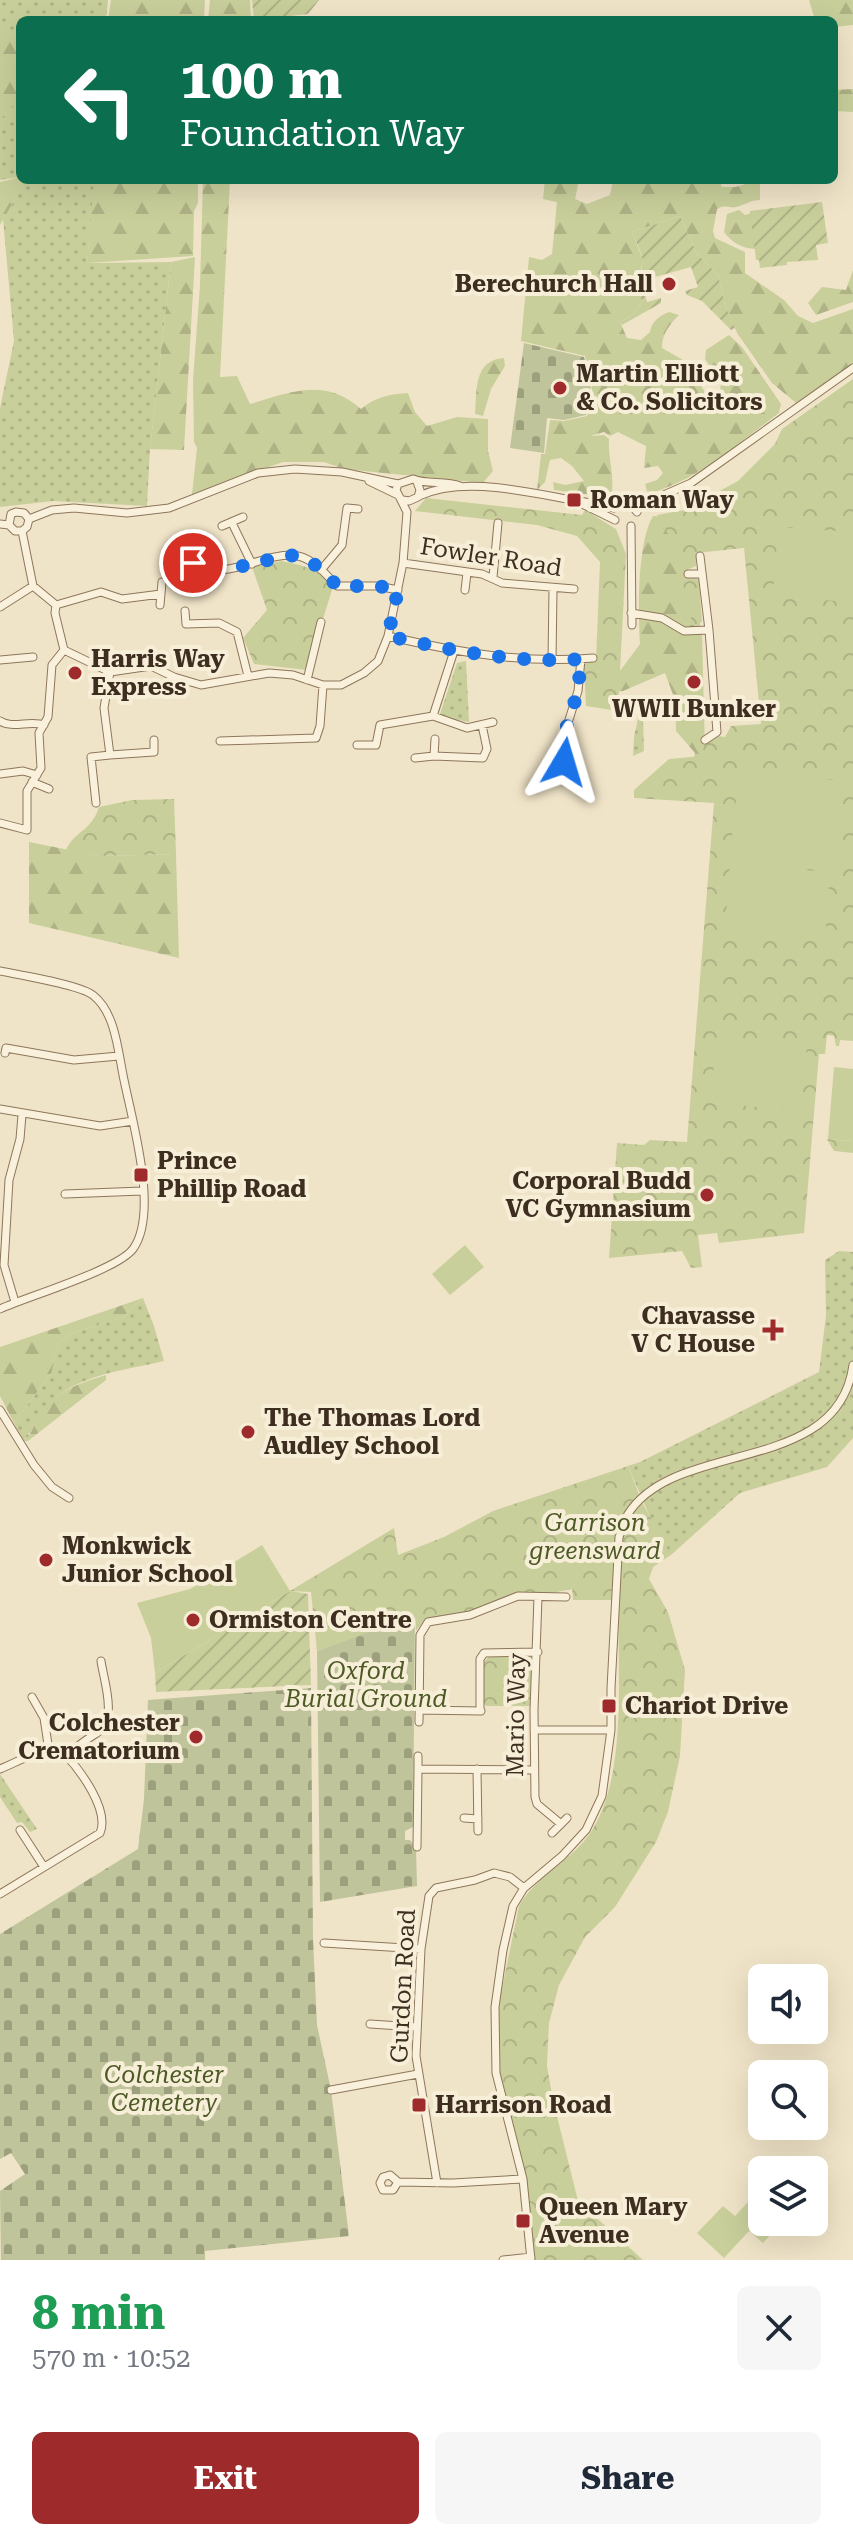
<!DOCTYPE html>
<meta charset="utf-8">
<style>
body{margin:0;font-family:"Roboto Serif",serif;background:#f6f6f7;color:#1f2937;height:100vh;display:flex;flex-direction:column;font-size:30px;white-space:nowrap}
*{box-sizing:border-box;margin:0}
p{font-size:26px;color:#747a83}
.icon{flex:none;width:44px;height:44px;fill:none;stroke:currentColor;stroke-width:2;stroke-linecap:round;stroke-linejoin:round}
.map{position:relative;height:2260px;overflow:hidden}
.drawer{display:flex;flex-direction:column;background:#fff;flex:1}
.drawer>*{flex:none}
.hud{position:absolute;left:16px;top:16px;width:822px;height:168px;border-radius:12px;box-shadow:0 8px 32px #0002;background:#0b6e4f;color:#fff;overflow:hidden}
.tools{position:absolute;left:748px;top:1964px;display:grid;gap:16px}
.tools a{display:grid;place-items:center;width:80px;height:80px;border-radius:12px;background:#fff;box-shadow:0 8px 32px #0002;font-size:40px}
.pin{position:absolute;display:grid;place-items:center;width:68px;height:68px;color:#fff;margin:-34px;border:4px solid #fff;border-radius:50%;box-shadow:0 2px 8px #0007}
.me{position:absolute;width:88px;margin:-44px;rotate:7deg;stroke-linejoin:round;filter:drop-shadow(0 0 6px #0008)}
.turn{display:flex;align-items:center;gap:28px;height:168px;padding:0 32px;font-size:36px}
.turn .icon{width:104px;height:104px;stroke-width:2.5}
.turn b{display:block;font-size:56px;line-height:68px}
.round{display:grid;place-items:center;flex:none;width:84px;height:84px;border-radius:12px;background:#f6f6f7}
.head{display:flex;align-items:center;justify-content:space-between;height:136px;padding:0 32px}
h1{font-size:48px;font-weight:700;line-height:60px;color:#1e9e55}
.cta{display:flex;gap:16px;margin-top:auto;padding:16px 32px}
.cta a{flex:1;height:92px;border-radius:12px;background:#9e2a2b;color:#fff;font-size:32px;font-weight:700;line-height:92px;text-align:center}
.cta a+a{background:#f6f6f7;color:#1f2937}
.map>svg:first-child{display:block}
.grass{fill:url(#grass-dots)}
.forest{fill:url(#forest-firs)}
.cemetery{fill:url(#cemetery-stones)}
.park{fill:url(#park-crowns)}
.garden{fill:url(#garden-furrows)}
.pitch{fill:#c9cf9b}
.lines{fill:none;stroke-linecap:round;stroke-linejoin:round}
.minor-casing{stroke:#8d765c;stroke-width:9}
.minor{stroke:#faf1dc;stroke-width:7}
.route{stroke:#1a73e8;stroke-width:14;stroke-dasharray:0 25.2}
.poi-dot{fill:#9e2a2b;stroke:#f7eed8;stroke-width:3}
.labels{text-anchor:middle;stroke-width:8;stroke-linejoin:round;paint-order:stroke}
.poi-label{font-size:24px;font-weight:bold;fill:#3d2e20;stroke:#f7eed8;text-anchor:start}
.street-label{font-size:24px;fill:#3d2e20;stroke:#f7eed8}
.park-label{font-size:24px;font-style:italic;fill:#4d5a26;stroke:#f7eed8}
</style>
<div class="map">
<svg width="853" height="2260" viewBox="0 0 853 2260">
<defs>
<pattern id="grass-dots" width="8" height="8" patternUnits="userSpaceOnUse" patternTransform="scale(2)"><rect width="8" height="8" fill="#c9cf9b"/><path d="M2 2h.1M6 6h.1" fill="none" stroke="#aeb285" stroke-width="1.8" stroke-linecap="round"/></pattern>
<pattern id="forest-firs" width="22" height="20" patternUnits="userSpaceOnUse" patternTransform="scale(2)"><rect width="22" height="20" fill="#c9cf9b"/><path d="M5 1l3.5 6h-7zM16 11l3.5 6h-7z" fill="#aeb285"/></pattern>
<pattern id="cemetery-stones" width="16" height="16" patternUnits="userSpaceOnUse" patternTransform="scale(2)"><rect width="16" height="16" fill="#bfc49a"/><path d="M2 7V4a2 2 0 0 1 4 0v3zM10 15v-3a2 2 0 0 1 4 0v3z" fill="#9ca07d"/></pattern>
<pattern id="park-crowns" width="20" height="18" patternUnits="userSpaceOnUse" patternTransform="scale(2)"><rect width="20" height="18" fill="#c9cf9b"/><path d="M2 6a3 3 0 1 1 6 0M12 15a3 3 0 1 1 6 0" fill="none" stroke="#aeb285"/></pattern>
<pattern id="garden-furrows" width="10" height="10" patternUnits="userSpaceOnUse" patternTransform="scale(2)"><rect width="10" height="10" fill="#c9cf9b"/><path d="M-1 1l2-2M0 10L10 0M9 11l2-2" fill="none" stroke="#aeb285"/></pattern>
</defs>
<rect width="100%" height="100%" fill="#f0e4c8"/>
<path class="grass" d="M0 0H108L106 20H20V177L0 180Z
M26 180H95L87 263 171 262 150 449 147 506 53 501 0 507V408L14 341 3 219Z
M466 661 469 722 439 717 457 663Z
M639 714 643 718 644 751 633 756 634 737Z
M839 1251 853 1252V1438L827 1467 740 1493 671 1555 660 1540 628 1466 640 1462 819 1372 826 1315 825 1260Z
M143 1298 154 1326 164 1361C114 1373 49 1377 32 1434L28 1433 29 1436 24 1441 14 1423 52 1372 55 1352 59 1343 72 1333 124 1317Z
M0 1774 37 1829 30 1832 22 1822 17 1823 0 1797Z"/>
<path class="forest" d="M111 0H205L204 20H108Z
M210 0H250L251 20H208Z
M809 0H853V25L834 27V20H815Z
M0 29 20 38V91L6 105 20 110V122L0 115Z
M853 89V112L834 111V90Z
M20 177V180H26L0 225V182Z
M94 180H198V203L194 211 193 256 87 263Z
M203 180H230L220 377 237 376 250 404C291 392 325 377 361 409 375 397 390 394 408 393L415 412 427 426 457 417 488 419V451L493 471 483 483 344 469 324 462H283L192 494 197 448 194 442 193 380 200 285Z
M545 180H579L575 199 587 204 610 195 613 180H719L722 187H735L760 180V200C750 200 745 205 736 207 728 208 725 204 717 209L713 231 715 238 745 252V273L784 300 798 316 813 323 853 309V364L796 403 772 383 737 333 725 305 718 275 697 254 680 216 632 232 643 260 637 288 643 301 632 315 620 322 627 338 641 340 650 332C652 321 659 316 669 312L679 315C669 325 662 334 662 348L683 360 710 399 714 401 719 398 721 383 705 359 706 350 729 335 742 347 781 404 779 413C737 444 699 480 648 494L645 484 657 480 663 473 658 466 644 468 646 446 618 432 610 436 604 432 590 436 604 435 609 439C608 457 614 474 612 493L606 497 554 490 553 482 565 485 584 481 572 466 561 458 550 460 545 482 537 490 541 454H545L550 420 564 421 587 416C597 398 590 376 585 356L521 341 529 257 542 260 552 254 557 202 543 199Z
M739 210 745 215 755 212 759 248C745 251 732 243 724 232L727 214Z
M195 257 184 450 150 449 171 262Z
M853 270V302L816 315 808 303 822 287 846 290Z
M504 358 505 366 491 389 483 416 475 414C477 391 473 360 504 358Z
M653 516 673 517 683 547 702 633 706 790 687 779 695 753 676 731 675 700 665 673 623 691 595 693 614 679 640 644C638 612 637 543 653 516Z
M29 842 99 856 176 854 179 958 29 923Z
M143 1298 124 1317 72 1333 59 1343 55 1352 52 1372 14 1423 0 1396V1347Z
M106 1375V1380L28 1441H24C34 1433 33 1424 40 1414 55 1391 80 1383 106 1375Z"/>
<path class="cemetery" d="M524 343 584 357C589 375 596 397 586 415L564 420 547 418 544 453 510 448Z
M415 1614 413 1827 405 1831V1840H410L416 1847 417 1886 320 1902 317 1651Z
M311 1688 313 1939 317 2025 331 2090 349 2236 205 2251V2260H1L0 2191 25 2174 11 2153 0 2159V1934L138 1849 144 1799 148 1700Z"/>
<path class="park" d="M853 379V1041L840 1040 839 1046H836L834 1036 827 1035 825 1054H819L804 1233 719 1243 717 1233 698 1235 702 1267 691 1268 682 1251 609 1258 617 1143 644 1145 650 1140 687 1142 714 803 634 798V790L669 759 702 756 705 740 711 735 725 737 731 726 761 724 744 548 696 553V566L686 570V574L694 575 699 581 702 621 698 625H680L692 623 674 544 657 515 684 510 738 481 775 444 782 429Z
M426 498 582 515 585 510 616 529 626 554 618 711 586 706 584 664 596 660 600 562 577 536 537 525 415 511Z
M282 561C304 566 321 568 332 590L307 670 254 664 243 638 267 610 252 567Z
M174 799 176 854 99 856 66 850C75 830 91 832 99 807L132 800Z
M827 1139 853 1141V1153L834 1151Z
M628 1466 642 1502 671 1555 653 1567 649 1579 668 1612 685 1670 680 1756 668 1812 656 1842 615 1907 585 1937 559 1985 549 2023 547 2066 553 2100 578 2201 643 2260H534L526 2178 498 2074 496 2032 501 1993 519 1906C536 1876 568 1863 588 1836 630 1779 616 1667 619 1600H573L572 1589 552 1593 519 1594 470 1612 425 1621 416 1630 415 1615 317 1651 311 1592 290 1591 394 1528 398 1555 444 1537 493 1511Z
M492 1653 528 1654 535 1662V1703L530 1706H486L482 1701V1664Z"/>
<path class="garden" d="M252 0H319L308 14 254 20Z
M822 202 828 243 816 245 818 260 787 262V265L760 268 759 260H756L750 211Z
M680 216 697 254 718 275 725 305 735 328 731 330 702 301 687 295 685 291 698 287 691 267 641 281 647 302 661 298V303L622 325 620 322 632 315 643 301C630 287 645 273 642 257 640 249 635 240 632 232Z
M290 1591 308 1594 311 1685 156 1692 155 1673Z"/>
<path class="pitch" d="M778 527 853 532V602L773 597Z
M739 771 845 781 836 867 730 857Z
M730 864 830 872 825 937 725 929Z
M716 1037 807 1045 801 1111 711 1103Z
M834 1067 853 1069V1141L828 1139Z
M465 1245 484 1267 450 1295 432 1274Z
M262 1545 290 1591 155 1673 151 1638 137 1603 190 1589Z
M760 2189 762 2222H782L763 2243 749 2231 724 2258 697 2233 723 2206 735 2216Z"/>
<g class="lines">
<g class="minor-casing">
<path id="minor" d="M369 481 398 495
M419 496C464 475 530 493 578 501 590 503 603 504 614 508
M403 500 409 501 418 497 420 490 417 482
M578 502 615 520
M632 503 659 497 691 483 853 368
M614 508 619 504 629 502 637 512
M232 523 252 564
M0 524 9 525 15 531H22
M9 525 11 514 16 512 24 513 29 519
M222 526 243 517
M631 526 632 625
M22 531 33 586 56 605 55 613 64 650 110 672 151 666 174 677 201 685 269 673 293 675 323 685H341L364 673 378 661 388 636 403 563 407 512 396 490 398 484
M22 531 27 527 29 519 52 510 74 508 127 513 169 508 258 473 295 469 342 472 398 484 413 479C427 485 445 480 460 486
M180 544C184 549 189 560 194 563 225 584 265 550 298 556 313 559 327 575 337 586H378L398 590
M700 556 709 630
M403 563 482 574 502 583 574 589
M321 570 342 545 347 508 358 509
M688 574H701
M493 577 498 523
M465 590 467 573
M161 594 162 582
M56 605 101 592 122 599 161 594 160 605
M0 607 33 586
M185 611 186 624 219 623 237 632 248 676
M631 613 662 618 684 631 709 630 717 732 705 740
M388 636C455 652 524 664 593 658
M0 660 33 657
M552 661 553 589
M307 680 321 622
M433 716 467 728 493 722
M0 721C12 729 30 720 44 725
M435 739 434 756 483 758 487 749 482 725
M220 741 316 738 320 726 323 685
M357 745H376L380 725 433 716 454 651
M110 755 154 752V740
M415 758 434 756
M551 761 576 762
M564 762 567 726 578 691 581 659
M0 774 23 771 37 775
M32 782 49 789
M96 803 91 757 110 755 104 708 110 672
M0 823 27 830V791L41 768 39 733 48 717 52 665 64 650
M0 971C19 975 83 985 94 996 115 1013 118 1050 123 1075 131 1117 160 1212 133 1249 117 1270 29 1296 0 1309
M5 1053 6 1048 74 1060 119 1056
M0 1109 100 1126 133 1121
M65 1194 142 1191
M15 1302 4 1265 9 1180 20 1139 22 1115
M0 1410 34 1465 52 1487 69 1498
M538 1597 534 1710 535 1797 537 1804 561 1824 567 1818
M32 1697 44 1718 49 1751
M419 1710 481 1711
M480 1711V1659L484 1653 538 1652
M419 1722 420 1635 428 1622 470 1615 518 1596 566 1597
M534 1730H611
M68 1757C76 1746 86 1740 97 1733 118 1719 104 1682 101 1661
M0 1769C22 1760 40 1747 64 1753 80 1770 110 1810 100 1833L0 1894
M418 1769V1756
M477 1769 478 1831
M464 1818 478 1819
M20 1830 44 1867
M552 1833 561 1824
M417 1847 418 1769 534 1770
M324 1943 421 1949
M370 2024 416 2027
M331 2090 418 2074
M398 2182 390 2175 383 2177 380 2183 383 2190H393L398 2182 453 2183 523 2179
M437 2183 416 2056 421 1949 429 1896 436 1888 475 1880 494 1873 510 1877 524 1888
M503 2260 531 2257
M531 2260 523 2179 496 2073 495 2007 503 1950 513 1906 524 1888 562 1856 586 1830 602 1796 611 1730V1688L619 1537C622 1530 624 1521 628 1514 676 1438 838 1477 853 1365"/>
</g>
<use href="#minor" class="minor"/>
</g>
<g class="lines">
<path class="route" d="M193 563C216 571 237 568 261 562 272 559 285 554 297 556 312 559 327 575 337 586H378L398 590 388 636C450 650 516 664 581 659L578 691 567 726 564 762"/>
</g>
<g class="poi-dot">
<circle cx="669" cy="284" r="8"/>
<circle cx="560" cy="388" r="8"/>
<rect x="566" y="492" width="16" height="16" rx="4"/>
<circle cx="75" cy="673" r="8"/>
<circle cx="694" cy="682" r="8"/>
<rect x="133" y="1167" width="16" height="16" rx="4"/>
<circle cx="707" cy="1195" r="8"/>
<path d="M769 1318h8v8h8v8h-8v8h-8v-8h-8v-8h8z"/>
<circle cx="248" cy="1432" r="8"/>
<circle cx="46" cy="1560" r="8"/>
<circle cx="193" cy="1620" r="8"/>
<rect x="601" y="1698" width="16" height="16" rx="4"/>
<circle cx="196" cy="1737" r="8"/>
<rect x="411" y="2097" width="16" height="16" rx="4"/>
<rect x="515" y="2213" width="16" height="16" rx="4"/>
</g>
<g class="labels">
<g class="poi-label">
<text x="653" y="292" text-anchor="end">Berechurch Hall</text>
<text x="576" y="382">Martin Elliott<tspan x="576" dy="28">&amp; Co. Solicitors</tspan></text>
<text x="590" y="508">Roman Way</text>
<text x="91" y="667">Harris Way<tspan x="91" dy="28">Express</tspan></text>
<text x="694" y="717" text-anchor="middle">WWII Bunker</text>
<text x="157" y="1169">Prince<tspan x="157" dy="28">Phillip Road</tspan></text>
<text x="691" y="1189" text-anchor="end">Corporal Budd<tspan x="691" dy="28">VC Gymnasium</tspan></text>
<text x="755" y="1324" text-anchor="end">Chavasse<tspan x="755" dy="28">V C House</tspan></text>
<text x="264" y="1426">The Thomas Lord<tspan x="264" dy="28">Audley School</tspan></text>
<text x="62" y="1554">Monkwick<tspan x="62" dy="28">Junior School</tspan></text>
<text x="209" y="1628">Ormiston Centre</text>
<text x="625" y="1714">Chariot Drive</text>
<text x="180" y="1731" text-anchor="end">Colchester<tspan x="180" dy="28">Crematorium</tspan></text>
<text x="435" y="2113">Harrison Road</text>
<text x="539" y="2215">Queen Mary<tspan x="539" dy="28">Avenue</tspan></text>
</g>
<g class="street-label">
<text transform="translate(491 557) rotate(9)" y="8">Fowler Road</text>
<text transform="translate(516 1715) rotate(-89)" y="8">Mario Way</text>
<text transform="translate(403 1986) rotate(-87)" y="8">Gurdon Road</text>
</g>
<g class="park-label">
<text x="595" y="1531">Garrison<tspan x="595" dy="28">greensward</tspan></text>
<text x="366" y="1679">Oxford<tspan x="366" dy="28">Burial Ground</tspan></text>
<text x="164" y="2083">Colchester<tspan x="164" dy="28">Cemetery</tspan></text>
</g>
</g>
</svg>
<div class="tools">
<a><svg class="icon" aria-label="sound" viewBox="0 0 24 24"><path d="M4 9h4l5-4v14l-5-4H4zM17 9q2 3 0 6"/></svg></a>
<a><svg class="icon" aria-label="search" viewBox="0 0 24 24"><circle cx="10" cy="10" r="6"/><path d="M15 15l6 6"/></svg></a>
<a><svg class="icon" aria-label="layers" viewBox="0 0 24 24"><path d="M12 4l9 5-9 5-9-5zM3 14l9 5 9-5"/></svg></a>
</div>
<div class="pin" style="left:193px;top:563px;background:#d93025"><svg class="icon" aria-label="arrive" viewBox="0 0 24 24"><path d="M6 21V4h12l-3 4 3 4H6"/></svg></div>
<svg class="me" style="left:564px;top:762px" viewBox="-20 -20 40 40"><path d="M0-17L14 15 0 8-14 15z" fill="#1a73e8" stroke="#fff" stroke-width="4"/></svg>
<div class="hud">
<div class="turn"><svg class="icon" aria-label="left" viewBox="0 0 24 24"><path d="M17 20v-9H6M10 6l-5 5 5 5"/></svg><div><b>100 m</b>Foundation Way</div></div>
</div>
</div>
<section class="drawer">
<div class="head"><div><h1>8 min</h1><p>570 m · 10:52</p></div><a class="round"><svg class="icon" aria-label="close" viewBox="0 0 24 24"><path d="M6 6l12 12M18 6L6 18"/></svg></a></div>
<div class="cta"><a>Exit</a><a>Share</a></div>
</section>
